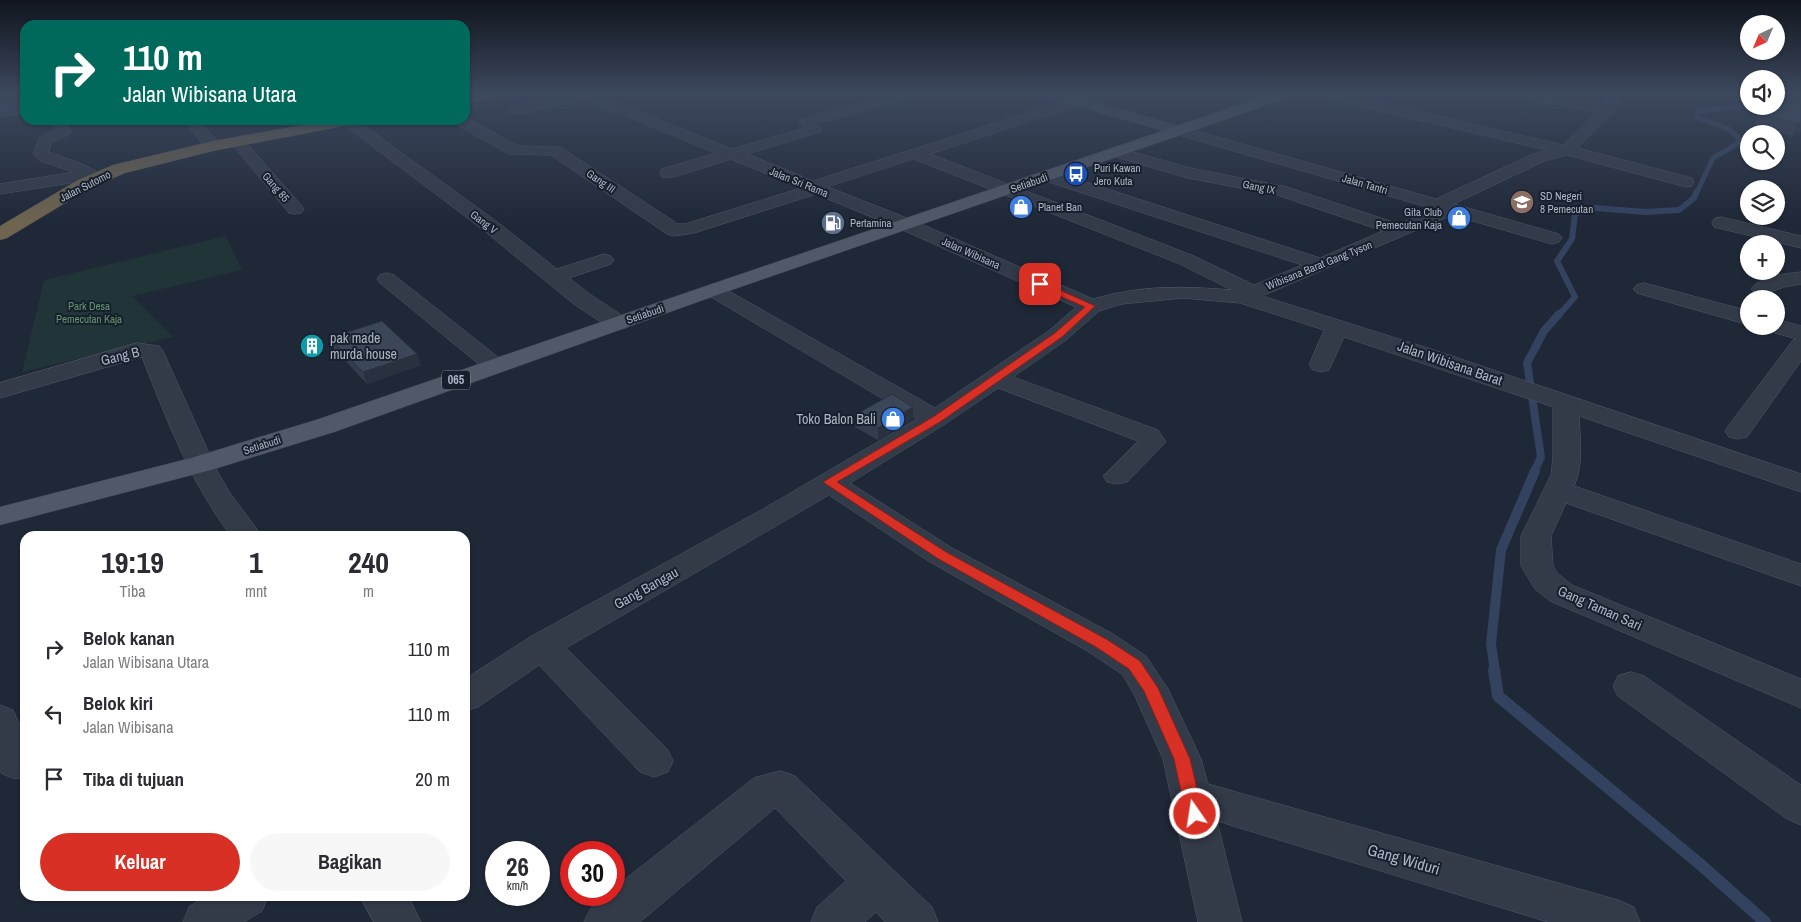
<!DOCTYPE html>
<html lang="id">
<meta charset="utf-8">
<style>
body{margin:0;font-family:"Archivo Narrow",sans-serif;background:#f7f7f7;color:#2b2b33;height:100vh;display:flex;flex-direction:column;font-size:19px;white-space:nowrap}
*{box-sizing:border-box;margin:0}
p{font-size:16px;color:#7c7c81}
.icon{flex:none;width:28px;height:28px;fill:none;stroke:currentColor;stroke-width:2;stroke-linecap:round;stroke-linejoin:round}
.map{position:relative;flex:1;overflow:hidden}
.panel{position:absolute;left:20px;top:531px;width:450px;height:370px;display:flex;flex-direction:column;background:#fff;border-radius:15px;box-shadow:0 1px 4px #0004}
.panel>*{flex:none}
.banner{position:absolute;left:20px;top:20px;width:450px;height:105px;border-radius:15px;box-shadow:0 1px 4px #0004;background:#00695c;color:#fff;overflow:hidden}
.needle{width:32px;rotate:224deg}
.buttons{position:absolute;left:1740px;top:15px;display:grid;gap:10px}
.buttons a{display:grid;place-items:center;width:45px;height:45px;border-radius:50%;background:#fff;box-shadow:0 1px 4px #0004;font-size:25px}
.speed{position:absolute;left:485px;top:841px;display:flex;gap:10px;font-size:25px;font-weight:700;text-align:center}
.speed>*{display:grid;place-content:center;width:65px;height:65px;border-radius:50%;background:#fff;box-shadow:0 1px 4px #0004;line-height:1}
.speed small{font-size:12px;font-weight:400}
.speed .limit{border:8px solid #d22;background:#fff;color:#111}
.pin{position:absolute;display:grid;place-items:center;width:42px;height:42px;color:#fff;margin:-21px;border-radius:10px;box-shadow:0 2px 8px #0006}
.me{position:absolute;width:55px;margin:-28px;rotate:347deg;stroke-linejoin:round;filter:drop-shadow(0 0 4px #0008)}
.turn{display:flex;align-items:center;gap:18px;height:105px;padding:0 20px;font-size:22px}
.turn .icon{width:65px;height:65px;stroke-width:2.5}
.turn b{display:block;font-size:35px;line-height:42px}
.eta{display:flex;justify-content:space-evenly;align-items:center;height:85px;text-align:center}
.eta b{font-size:30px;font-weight:700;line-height:35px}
.cta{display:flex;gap:10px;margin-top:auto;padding:10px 20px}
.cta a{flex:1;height:58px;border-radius:30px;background:#d93025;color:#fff;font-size:20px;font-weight:700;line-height:58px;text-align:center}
.cta a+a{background:#f7f7f7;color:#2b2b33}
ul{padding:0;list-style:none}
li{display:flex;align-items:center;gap:15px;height:65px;padding:0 20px}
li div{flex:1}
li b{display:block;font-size:19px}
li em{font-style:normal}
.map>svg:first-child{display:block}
.green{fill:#213438}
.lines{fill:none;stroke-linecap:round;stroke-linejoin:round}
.stream-far4{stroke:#32425f;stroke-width:5}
.stream-far3{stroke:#32425f;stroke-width:6}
.stream-far2{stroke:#32425f;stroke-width:8}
.stream-far1{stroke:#32425f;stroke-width:10}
.stream{stroke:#32425f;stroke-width:12}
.river{fill:#32425f;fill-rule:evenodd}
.street-casing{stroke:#505866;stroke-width:1}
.secondary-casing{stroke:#505866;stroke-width:1}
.primary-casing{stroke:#3c4351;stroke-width:1}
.highway-casing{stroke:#3a424f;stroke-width:1}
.street{fill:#333a48;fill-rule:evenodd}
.secondary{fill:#41495b;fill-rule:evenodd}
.primary{fill:#505968;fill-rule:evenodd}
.highway{fill:#6e644f;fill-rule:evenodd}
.wall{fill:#333c4c}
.shaded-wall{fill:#29313e}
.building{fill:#3b4658;stroke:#29313e}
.route{fill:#d93025;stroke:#8d1f18}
.labels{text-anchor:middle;stroke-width:4;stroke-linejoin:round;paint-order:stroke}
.far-poi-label{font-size:11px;fill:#adb5c5;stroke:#181f2c;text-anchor:start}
.far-street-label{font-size:11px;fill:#adb5c5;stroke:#181f2c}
.far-park-label{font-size:11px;fill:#649572;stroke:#181f2c}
.shield{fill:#181f2c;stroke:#808897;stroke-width:1}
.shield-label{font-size:12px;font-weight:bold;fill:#adb5c5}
.poi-label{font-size:14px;fill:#adb5c5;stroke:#181f2c;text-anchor:start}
.street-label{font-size:14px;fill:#adb5c5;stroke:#181f2c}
.near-street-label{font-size:16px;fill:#adb5c5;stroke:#181f2c}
</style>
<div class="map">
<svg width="1801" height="922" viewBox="0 0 1801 922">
<rect width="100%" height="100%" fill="#1f2837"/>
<path class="green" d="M226 236 242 270 132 296 173 337 22 372 44 280Z"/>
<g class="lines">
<path class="stream-far4" d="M1776 99 1778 94
M1697 192 1713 158 1742 141 1729 129 1696 117 1699 111 1749 106"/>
<path class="stream-far3" d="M1558 316 1575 297 1557 261 1572 239 1575 214 1595 208 1645 212 1679 210 1694 198 1697 191"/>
<path class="stream-far2" d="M1534 472 1541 457 1527 363 1544 331 1559 314"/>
<path class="stream-far1" d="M1495 671 1491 644 1501 550 1535 471"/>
<path class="stream" d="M1494 670 1498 696 1701 865 1765 922"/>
<path class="river" d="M25 98V114L0 118V102Z"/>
<g class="street-casing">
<path id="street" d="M576 94H595L732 149 804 128 799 122 801 119 888 96 886 94H905L907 97 905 100 817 123 822 129 820 132 747 154 813 181 1071 99H1081L1083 102 1081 105 930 154 1194 256 1254 285 1302 265 1043 180 1041 176 1043 172H1055L1320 258 1383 231 1277 195 1188 178 1109 155 1107 152 1109 149 1115 147 1190 168 1287 187 1399 224 1434 209 1172 133 1169 130 1172 127H1182L1436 199 1533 154 1547 150 1325 98 1318 94H1343L1563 145 1597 112 1520 98 1513 94H1543L1604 105 1609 94H1623L1613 113 1577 148 1692 178 1694 182 1692 186 1686 187 1567 155 1544 161 1454 204 1559 234 1562 238 1559 242 1552 244 1545 242 1452 215 1262 296 1437 351 1801 474V492L1579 416C1580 440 1584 464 1574 486L1801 564V586L1566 503 1551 536 1553 566 1557 573 1572 585 1801 679V708L1550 601 1535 589 1521 566V536L1551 475 1553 458V407L1344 337 1329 370 1321 372 1313 370 1309 365 1324 330 1240 303 1183 298 1122 304 1099 311 1066 340 1013 377 1158 430 1166 442 1127 482 1117 484 1107 482 1103 476 1138 441 998 388 945 424 850 483 952 548 1113 634 1146 656 1168 689 1201 759 1208 784 1618 900 1634 907 1640 922H1548L1217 821 1242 922H1198L1163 759 1134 694 1122 674 1089 652 930 562 829 495 566 648 668 750 673 761 668 772 654 777 640 772 539 665 478 707 465 711V679L530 637 765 508 917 419 706 294 702 290 706 286 713 284 720 286 935 408 1050 330 1076 307 898 228 816 194 694 233 674 236 667 234 551 155 509 154 454 123 452 120H465V117L518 146 560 147 678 224H685L801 188 731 159 674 177H662L660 173 662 169 716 153 586 100 517 114 512 113 510 110 512 107 517 106ZM914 159 1180 264 1232 290C1181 286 1142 285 1093 299L912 220 828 187Z
M52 120H66L71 132 68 135 51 143 49 152 82 164 96 171 98 175 96 179 0 194V184L74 172 41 161 33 154 39 138 55 130Z
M184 120H199L221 146 219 149H207Z
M341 120H356L496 221 557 269 604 254 611 256 614 260 611 264 569 278 591 295 626 318 629 323 626 328 618 330 610 328 575 305 482 229 343 124Z
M238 137 243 139 301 205 304 209 301 213 295 214 289 213 230 142 233 139Z
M1721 217 1801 236V248L1714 227 1712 223 1714 219Z
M1801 272V284L1784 287 1762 295 1755 293 1751 289C1761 275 1785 274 1801 272Z
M387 273 394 275 503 361 507 366 503 371 495 373 487 371 380 283 377 279 380 275Z
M1644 283 1749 311V325L1637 293 1633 289 1637 285Z
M1776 319 1801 326V361L1747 437 1738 439 1729 437 1725 431 1729 425 1793 340 1797 339 1768 331 1765 326H1776Z
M137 343 159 346 163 351 217 471 230 493 262 536H231C190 482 167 420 142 357L0 398V383Z
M1631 672 1644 676 1801 785V825L1787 819 1618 696 1613 686 1618 676Z
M0 705 13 710 25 736V776L16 779 2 774 0 770Z
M781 771 795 776 932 907 938 922H885L876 912 865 922H811L817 907 846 881 775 808 640 922H584C590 908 597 895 614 895V888L754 778Z
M206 896H268L262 911 244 922H183L189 907Z
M360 896H408L421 922H374Z"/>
</g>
<g class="secondary-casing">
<path id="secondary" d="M1044 94H1066L1182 127 1185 130 1182 133H1172L1046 97Z"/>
</g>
<g class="primary-casing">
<path id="primary" d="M1271 94H1292L1290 97 720 294 334 432 211 470 0 525V507L191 458 316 420 706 286Z"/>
</g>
<g class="highway-casing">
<path id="highway" d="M474 94H501L499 97 465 104V96Z
M330 120H361L359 123 354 124 213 151 125 173 90 188 7 238 0 240V226L78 180 113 165 213 141Z"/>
</g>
<use href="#street" class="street"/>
<use href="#secondary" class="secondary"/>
<use href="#primary" class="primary"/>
<use href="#highway" class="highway"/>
</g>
<path class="wall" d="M1801 99V132L1791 136 1753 127 1759 115Z
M329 338 417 354 421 365 367 384 334 349Z
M855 415 913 419 878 440 855 427Z"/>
<path class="shaded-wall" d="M1801 122V132L1791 136 1798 124Z
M417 354 421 365 367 384 363 372Z
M913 407V419L878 440V428Z"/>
<path class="building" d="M1801 99V122L1798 124 1759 115Z
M382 321 417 354 363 372 329 338Z
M892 394 913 407 878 428 855 415Z"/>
<linearGradient id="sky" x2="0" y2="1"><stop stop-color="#11161e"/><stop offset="0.42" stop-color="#3c485e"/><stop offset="1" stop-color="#3c485e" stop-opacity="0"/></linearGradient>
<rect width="1801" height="223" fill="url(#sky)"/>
<path class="route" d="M1040 281 1095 306 1062 337 940 422 837 482 946 552 1106 639 1140 661 1158 688 1190 759 1203 814 1201 819 1195 821 1189 819 1186 814 1174 759 1144 691 1129 669 1096 647 937 558 823 482 933 417 1055 333 1085 307 1037 286 1036 284Z"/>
<defs>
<g id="bus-disc" transform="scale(1.25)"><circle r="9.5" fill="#1a4fb4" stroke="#181f2c"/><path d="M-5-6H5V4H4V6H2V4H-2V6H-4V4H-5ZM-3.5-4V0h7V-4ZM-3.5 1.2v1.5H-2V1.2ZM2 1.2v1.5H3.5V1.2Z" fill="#fff"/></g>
<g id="school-disc" transform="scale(1.25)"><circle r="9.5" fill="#8d6e63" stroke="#181f2c"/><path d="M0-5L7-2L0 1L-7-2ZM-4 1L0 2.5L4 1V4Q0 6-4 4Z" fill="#fff"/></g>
<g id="shop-disc" transform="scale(1.25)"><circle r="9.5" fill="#3f7fe0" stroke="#181f2c"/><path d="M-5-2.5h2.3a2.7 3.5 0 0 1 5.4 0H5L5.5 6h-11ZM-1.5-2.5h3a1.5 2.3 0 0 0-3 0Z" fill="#fff"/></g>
<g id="fuel-disc" transform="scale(1.25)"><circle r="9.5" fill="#5c6f8a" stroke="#181f2c"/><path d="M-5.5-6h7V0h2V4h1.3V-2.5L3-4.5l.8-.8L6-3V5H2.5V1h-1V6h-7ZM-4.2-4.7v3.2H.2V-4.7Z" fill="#fff"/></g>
<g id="building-disc" transform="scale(1.25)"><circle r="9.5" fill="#0f9aa8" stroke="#181f2c"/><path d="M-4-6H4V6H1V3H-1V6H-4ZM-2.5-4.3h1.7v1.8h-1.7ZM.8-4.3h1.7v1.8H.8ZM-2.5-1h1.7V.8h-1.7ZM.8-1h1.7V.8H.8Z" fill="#fff"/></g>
</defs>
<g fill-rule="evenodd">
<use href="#bus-disc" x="1076" y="174"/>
<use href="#school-disc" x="1522" y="202"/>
<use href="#shop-disc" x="1021" y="207"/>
<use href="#shop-disc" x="1459" y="218"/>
<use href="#fuel-disc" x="833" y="223"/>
<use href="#building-disc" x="312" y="346"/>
<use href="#shop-disc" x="893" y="419"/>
</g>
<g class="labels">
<g class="far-poi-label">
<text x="1094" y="172">Puri Kawan<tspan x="1094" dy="13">Jero Kuta</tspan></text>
<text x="1540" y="200">SD Negeri<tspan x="1540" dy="13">8 Pemecutan</tspan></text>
<text x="1038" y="211">Planet Ban</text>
<text x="1442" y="216" text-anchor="end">Gita Club<tspan x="1442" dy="13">Pemecutan Kaja</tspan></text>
<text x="850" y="227">Pertamina</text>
</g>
<g class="far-street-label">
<text transform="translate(601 181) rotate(34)" y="4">Gang III</text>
<text transform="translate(799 182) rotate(22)" y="4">Jalan Sri Rama</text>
<text transform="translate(1029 183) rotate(-20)" y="4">Setiabudi</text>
<text transform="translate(1365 184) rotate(16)" y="4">Jalan Tantri</text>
<text transform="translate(85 186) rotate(-27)" y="4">Jalan Sutomo</text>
<text transform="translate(276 187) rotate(49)" y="4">Gang 85</text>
<text transform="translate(1259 187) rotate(12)" y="4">Gang IX</text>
<text transform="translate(484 222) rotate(37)" y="4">Gang V</text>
<text transform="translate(971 253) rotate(24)" y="4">Jalan Wibisana</text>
<text transform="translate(1319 265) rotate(-22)" y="4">Wibisana Barat Gang Tyson</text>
<text transform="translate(645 314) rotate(-19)" y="4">Setiabudi</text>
<text transform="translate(262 445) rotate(-18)" y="4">Setiabudi</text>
</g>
<g class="far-park-label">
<text x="89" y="310">Park Desa<tspan x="89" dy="13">Pemecutan Kaja</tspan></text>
</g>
<rect class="shield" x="442" y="370.5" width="28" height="19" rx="4"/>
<g class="shield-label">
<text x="456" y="384">065</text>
</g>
<g class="poi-label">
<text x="330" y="343">pak made<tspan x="330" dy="16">murda house</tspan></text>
<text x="876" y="424" text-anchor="end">Toko Balon Bali</text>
</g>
<g class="street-label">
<text transform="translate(120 356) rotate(-14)" y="5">Gang B</text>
<text transform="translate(1450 363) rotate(19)" y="5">Jalan Wibisana Barat</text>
<text transform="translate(646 588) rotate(-29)" y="5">Gang Bangau</text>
<text transform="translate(1600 608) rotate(24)" y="5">Gang Taman Sari</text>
</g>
<g class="near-street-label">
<text transform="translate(1404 859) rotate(16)" y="6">Gang Widuri</text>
</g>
</g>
</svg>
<div class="buttons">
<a><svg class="needle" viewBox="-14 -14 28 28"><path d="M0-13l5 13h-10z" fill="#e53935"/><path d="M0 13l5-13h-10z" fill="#7c7c81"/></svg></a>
<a><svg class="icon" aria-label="sound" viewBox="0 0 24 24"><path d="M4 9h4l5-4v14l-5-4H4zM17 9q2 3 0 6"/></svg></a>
<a><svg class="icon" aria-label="search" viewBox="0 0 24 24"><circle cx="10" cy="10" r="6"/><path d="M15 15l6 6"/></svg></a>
<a><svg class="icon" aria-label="layers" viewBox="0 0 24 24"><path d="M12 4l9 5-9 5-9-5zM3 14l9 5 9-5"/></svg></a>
<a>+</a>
<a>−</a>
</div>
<div class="speed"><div>26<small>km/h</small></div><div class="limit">30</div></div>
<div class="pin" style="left:1040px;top:284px;background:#d93025"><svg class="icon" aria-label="arrive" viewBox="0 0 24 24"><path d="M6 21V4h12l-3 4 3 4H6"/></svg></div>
<svg class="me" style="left:1195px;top:814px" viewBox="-20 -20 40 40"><circle r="17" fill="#d93025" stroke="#fff" stroke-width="3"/><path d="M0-11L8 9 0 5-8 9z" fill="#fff"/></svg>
<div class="banner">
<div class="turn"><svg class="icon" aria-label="right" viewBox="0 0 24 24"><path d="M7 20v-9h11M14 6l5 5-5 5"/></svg><div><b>110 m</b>Jalan Wibisana Utara</div></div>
</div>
<section class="panel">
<div class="eta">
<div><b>19:19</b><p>Tiba</p></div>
<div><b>1</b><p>mnt</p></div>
<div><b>240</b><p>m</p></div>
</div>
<ul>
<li><svg class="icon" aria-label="right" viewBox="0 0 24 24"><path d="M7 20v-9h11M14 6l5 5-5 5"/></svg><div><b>Belok kanan</b><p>Jalan Wibisana Utara</p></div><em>110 m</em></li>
<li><svg class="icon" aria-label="left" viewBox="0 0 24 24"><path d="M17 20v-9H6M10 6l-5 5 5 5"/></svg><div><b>Belok kiri</b><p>Jalan Wibisana</p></div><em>110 m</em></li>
<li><svg class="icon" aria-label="arrive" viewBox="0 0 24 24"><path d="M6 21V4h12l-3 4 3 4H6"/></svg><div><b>Tiba di tujuan</b></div><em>20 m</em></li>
</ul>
<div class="cta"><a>Keluar</a><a>Bagikan</a></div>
</section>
</div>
